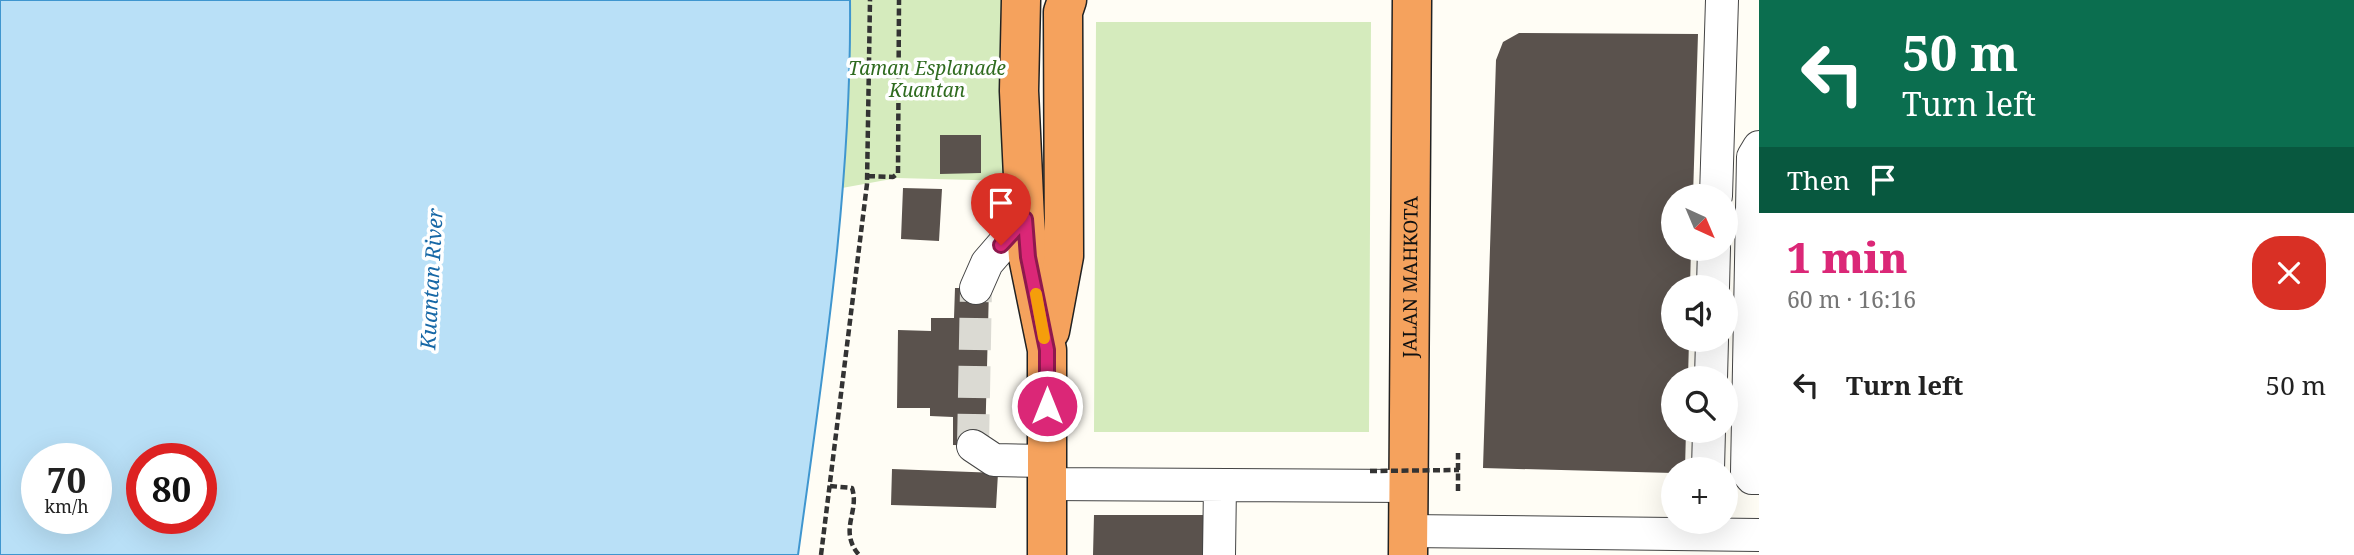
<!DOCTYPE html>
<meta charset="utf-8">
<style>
body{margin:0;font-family:"Noto Serif",serif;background:#f2f2f2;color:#222;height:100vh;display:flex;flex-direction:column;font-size:26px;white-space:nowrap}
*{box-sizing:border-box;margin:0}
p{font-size:23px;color:#767676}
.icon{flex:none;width:38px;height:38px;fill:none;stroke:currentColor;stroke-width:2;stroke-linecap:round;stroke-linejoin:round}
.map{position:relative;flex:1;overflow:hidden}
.sheet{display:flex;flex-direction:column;background:#fff;width:595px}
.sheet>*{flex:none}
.banner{background:#0b6e4f;color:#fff;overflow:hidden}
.needle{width:46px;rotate:136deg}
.buttons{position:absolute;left:1661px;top:184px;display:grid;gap:14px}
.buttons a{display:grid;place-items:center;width:77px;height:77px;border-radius:50%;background:#fff;box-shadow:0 7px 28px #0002;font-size:35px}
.speed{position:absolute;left:21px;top:443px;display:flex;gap:14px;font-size:35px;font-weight:700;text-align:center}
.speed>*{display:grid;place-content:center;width:91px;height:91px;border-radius:50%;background:#fff;box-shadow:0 7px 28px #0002;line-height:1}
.speed small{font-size:18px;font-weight:400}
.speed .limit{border:10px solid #d22;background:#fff;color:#111}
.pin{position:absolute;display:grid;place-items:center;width:60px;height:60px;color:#fff;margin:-72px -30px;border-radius:50% 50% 50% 0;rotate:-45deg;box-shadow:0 0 7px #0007}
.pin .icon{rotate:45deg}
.me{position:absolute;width:77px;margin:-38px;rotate:0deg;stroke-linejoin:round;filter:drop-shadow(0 0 5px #0008)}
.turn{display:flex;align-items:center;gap:24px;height:147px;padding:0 28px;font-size:32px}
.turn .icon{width:91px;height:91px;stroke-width:2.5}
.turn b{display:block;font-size:49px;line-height:60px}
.then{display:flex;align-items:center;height:66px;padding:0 28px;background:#0003;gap:14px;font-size:26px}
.round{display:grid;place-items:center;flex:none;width:74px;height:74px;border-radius:28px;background:#f2f2f2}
.headline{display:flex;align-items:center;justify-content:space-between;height:119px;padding:0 28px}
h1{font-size:42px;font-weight:800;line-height:52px;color:#db2777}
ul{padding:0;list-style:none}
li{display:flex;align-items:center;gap:21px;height:105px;padding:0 28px}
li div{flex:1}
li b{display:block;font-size:26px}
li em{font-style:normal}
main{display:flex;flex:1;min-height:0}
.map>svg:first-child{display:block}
.green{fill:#d5ebbd}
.water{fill:#b9e0f7;stroke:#3f96cf;stroke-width:2;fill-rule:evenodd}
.building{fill:#5a524d}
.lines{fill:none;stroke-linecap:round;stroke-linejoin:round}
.minor-tunnel{stroke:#dbdad3;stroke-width:32;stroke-dasharray:32 16;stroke-linecap:butt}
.minor-casing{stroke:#444;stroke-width:34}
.highway-casing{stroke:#222;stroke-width:41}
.path{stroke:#333;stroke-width:4.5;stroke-dasharray:7 3.5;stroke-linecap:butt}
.minor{stroke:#fff;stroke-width:32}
.highway{stroke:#f5a25d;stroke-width:38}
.path-bridge{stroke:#333;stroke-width:4.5;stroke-dasharray:7 3.5;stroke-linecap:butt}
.route-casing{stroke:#8e194d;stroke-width:18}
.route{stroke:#db2777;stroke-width:12}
.slow{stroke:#f59e0b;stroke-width:12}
.labels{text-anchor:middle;stroke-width:7;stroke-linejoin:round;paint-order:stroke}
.park-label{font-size:19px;font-style:italic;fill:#2f6b1f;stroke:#fff}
.street-label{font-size:19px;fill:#111;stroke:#fff}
.water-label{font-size:21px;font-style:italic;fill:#1768a6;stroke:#fff}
</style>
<main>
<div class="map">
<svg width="1759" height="555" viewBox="0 0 1759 555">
<rect width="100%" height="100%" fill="#fffdf5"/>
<path class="green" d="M850 0H1006L1011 181 897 178 842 188 848 98Z
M1096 22H1371L1369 432H1094Z"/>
<path class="water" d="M0 0H850C852 186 823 371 798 555H0ZM37 458H96V518H37ZM142 458H201V518H142Z"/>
<path class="building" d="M1519 33 1698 34 1693 196H1673V248H1691L1690 287H1673V340H1689L1688 378H1673V430H1686L1685 469H1673V473L1483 468 1496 60 1503 42Z
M940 135H981V173L940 174Z
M903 188 942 189 939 241 901 239Z
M955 288H989L985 446 953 445V417L930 416V408H897L898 330 931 331V318H954Z
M892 469 998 473 996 508 891 505Z
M1094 515H1204L1203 555H1093Z"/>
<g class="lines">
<path class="minor-tunnel" d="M973 446 976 288"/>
<g class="minor-casing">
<path id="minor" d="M1759 147 1753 157 1747 472 1752 478H1759
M1716 196 1722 0
M1713 287 1714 248
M976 288 987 263 1025 219
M1711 378 1712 340
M973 446 994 460 1048 461
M1708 469 1709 430
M1047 484 1408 486
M1408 531 1759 535
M1219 555 1220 485"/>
</g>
<g class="highway-casing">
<g id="highway">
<path d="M1021 0 1019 91 1025 219 1028 257 1047 350V555"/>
<path d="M1050 331 1064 256 1063 12 1067 0"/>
<path id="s1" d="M1408 555 1412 0"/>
</g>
</g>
<path class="path" d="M868 176 893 177 898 173 899 0
M830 486 852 488C860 512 838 530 859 555
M1458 491V453
M821 555 867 184 870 0"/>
<use href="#minor" class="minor"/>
<use href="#highway" class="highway"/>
<path class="path-bridge" d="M1370 471 1459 470"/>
</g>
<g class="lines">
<g class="route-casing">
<path id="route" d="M1001 245 1025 219 1028 257 1047 350V406"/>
</g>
<use href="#route" class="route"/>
<path class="slow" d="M1036 294 1044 338"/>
</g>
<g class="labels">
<g class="park-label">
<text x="927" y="75">Taman Esplanade<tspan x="927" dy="22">Kuantan</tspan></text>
</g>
<g class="street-label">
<text dy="7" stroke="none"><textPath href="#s1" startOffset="278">JALAN MAHKOTA</textPath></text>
</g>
<g class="water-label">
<text transform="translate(432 279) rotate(-87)" y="7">Kuantan River</text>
</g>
</g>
</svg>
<div class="buttons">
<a><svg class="needle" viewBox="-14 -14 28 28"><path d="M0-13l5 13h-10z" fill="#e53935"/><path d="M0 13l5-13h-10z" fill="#767676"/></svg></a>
<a><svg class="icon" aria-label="sound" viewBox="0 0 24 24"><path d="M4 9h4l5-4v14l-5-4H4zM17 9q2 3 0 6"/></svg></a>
<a><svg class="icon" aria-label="search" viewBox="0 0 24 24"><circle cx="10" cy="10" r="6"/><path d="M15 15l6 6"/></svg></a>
<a>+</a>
</div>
<div class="speed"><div>70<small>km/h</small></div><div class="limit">80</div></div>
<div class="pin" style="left:1001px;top:245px;background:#d93025"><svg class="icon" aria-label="arrive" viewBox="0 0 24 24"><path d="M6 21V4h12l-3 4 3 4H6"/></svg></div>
<svg class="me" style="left:1047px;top:406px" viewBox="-20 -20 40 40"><circle r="17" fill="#db2777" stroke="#fff" stroke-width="3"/><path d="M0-11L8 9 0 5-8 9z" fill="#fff"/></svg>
</div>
<section class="sheet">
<div class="banner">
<div class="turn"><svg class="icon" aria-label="left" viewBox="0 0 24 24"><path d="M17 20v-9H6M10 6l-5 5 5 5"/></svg><div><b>50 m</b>Turn left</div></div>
<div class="then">Then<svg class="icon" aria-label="arrive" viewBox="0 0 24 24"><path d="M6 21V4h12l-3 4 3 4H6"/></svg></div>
</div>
<div class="headline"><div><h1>1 min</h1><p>60 m · 16:16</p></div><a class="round" style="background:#d93025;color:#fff"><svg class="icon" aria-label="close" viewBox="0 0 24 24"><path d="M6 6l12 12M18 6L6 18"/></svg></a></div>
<ul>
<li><svg class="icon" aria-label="left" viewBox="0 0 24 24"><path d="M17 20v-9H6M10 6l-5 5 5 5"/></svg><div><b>Turn left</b></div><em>50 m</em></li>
</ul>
</section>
</main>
